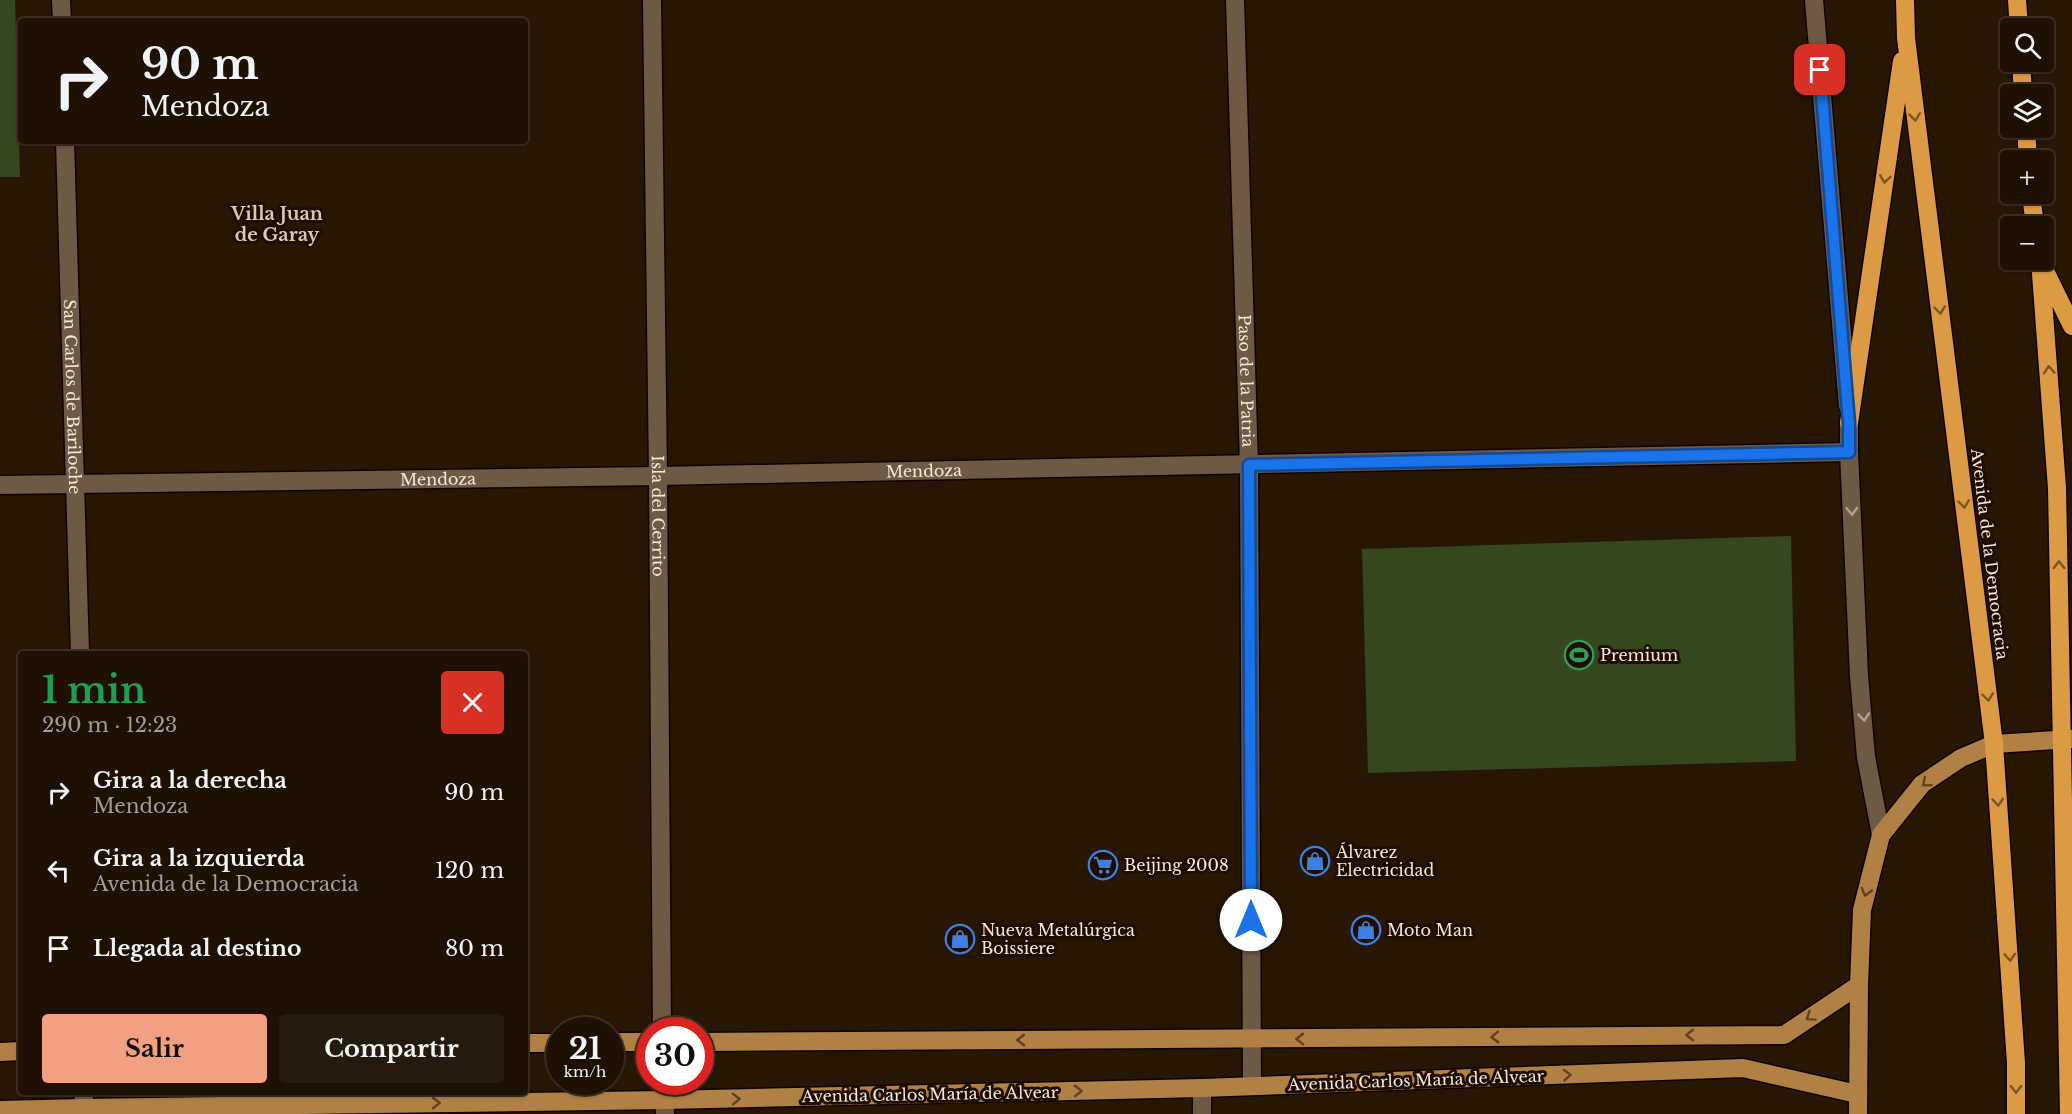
<!DOCTYPE html>
<html lang="es">
<meta charset="utf-8">
<style>
body{margin:0;font-family:"Libre Baskerville",serif;background:#26190d;color:#f1f3f6;height:100vh;display:flex;flex-direction:column;font-size:22px;white-space:nowrap}
*{box-sizing:border-box;margin:0}
p{font-size:20px;color:#a19d9a}
.icon{flex:none;width:33px;height:33px;fill:none;stroke:currentColor;stroke-width:2;stroke-linecap:round;stroke-linejoin:round}
.map{position:relative;flex:1;overflow:hidden}
.drawer{position:absolute;left:18px;top:651px;width:510px;height:444px;display:flex;flex-direction:column;background:#1e1003;border-radius:6px;box-shadow:0 2px 4px #0004,0 0 0 2px #3c3025}
.drawer>*{flex:none}
.guide{position:absolute;left:18px;top:18px;width:510px;height:126px;border-radius:6px;box-shadow:0 2px 4px #0004,0 0 0 2px #3c3025;background:#1e1003;color:#f1f3f6;overflow:hidden}
.controls{position:absolute;left:2000px;top:18px;display:grid;gap:12px}
.controls a{display:grid;place-items:center;width:54px;height:54px;border-radius:6px;background:#1e1003;box-shadow:0 2px 4px #0004,0 0 0 2px #3c3025;font-size:30px}
.speed{position:absolute;left:546px;top:1017px;display:flex;gap:12px;font-size:30px;font-weight:700;text-align:center}
.speed>*{display:grid;place-content:center;width:78px;height:78px;border-radius:50%;background:#1e1003;box-shadow:0 2px 4px #0004,0 0 0 2px #3c3025;line-height:1}
.speed small{font-size:15px;font-weight:400}
.speed .limit{border:9px solid #d22;background:#fff;color:#111}
.pin{position:absolute;display:grid;place-items:center;width:51px;height:51px;color:#fff;margin:-26px;border-radius:12px;box-shadow:0 3px 9px #0006}
.me{position:absolute;width:66px;margin:-33px;rotate:0deg;stroke-linejoin:round;filter:drop-shadow(0 0 4px #0008)}
.turn{display:flex;align-items:center;gap:21px;height:126px;padding:0 24px;font-size:27px}
.turn .icon{width:78px;height:78px;stroke-width:2.5}
.turn b{display:block;font-size:42px;line-height:51px}
.round{display:grid;place-items:center;flex:none;width:63px;height:63px;border-radius:6px;background:#26190d}
.headline{display:flex;align-items:center;justify-content:space-between;height:102px;padding:0 24px}
h1{font-size:36px;font-weight:700;line-height:45px;color:#1e9e55}
.cta{display:flex;gap:12px;margin-top:auto;padding:12px 24px}
.cta a{flex:1;height:69px;border-radius:6px;background:#f2a081;color:#111;font-size:24px;font-weight:700;line-height:69px;text-align:center}
.cta a+a{background:#26190d;color:#f1f3f6}
ul{padding:0;list-style:none}
li{display:flex;align-items:center;gap:18px;height:78px;padding:0 24px}
li div{flex:1}
li b{display:block;font-size:22px}
li em{font-style:normal}
.map>svg:first-child{display:block}
.pitch{fill:#35471c}
.lines{fill:none;stroke-linecap:round;stroke-linejoin:round}
.street-casing{stroke:#100300;stroke-width:21}
.secondary-casing{stroke:#100300;stroke-width:21}
.primary-casing{stroke:#100300;stroke-width:21}
.highway-casing{stroke:#100300;stroke-width:21}
.street{stroke:#6e5944;stroke-width:18}
.secondary{stroke:#6e5944;stroke-width:18}
.primary{stroke:#b08044;stroke-width:18}
.highway{stroke:#dc9a44;stroke-width:18}
.oneway{stroke:#7d5422}
.oneway2{stroke:#b2a090}
.oneway3{stroke:#60411f}
.route-casing{stroke:#114b97;stroke-width:15}
.route{stroke:#1a73e8;stroke-width:10}
.labels{text-anchor:middle;stroke-width:6;stroke-linejoin:round;paint-order:stroke}
.street-label{font-size:16px;fill:#f5e8dc;stroke:#1e0d00}
.poi-label{font-size:16px;fill:#f5e8dc;stroke:#1e0d00;text-anchor:start}
.neighbourhood-label{font-size:18px;font-weight:bold;fill:#dfc7af;stroke:#1e0d00}
</style>
<div class="map">
<svg width="2072" height="1114" viewBox="0 0 2072 1114">
<rect width="100%" height="100%" fill="#281604"/>
<path class="pitch" d="M0 0H15L20 177H0Z
M1791 536 1796 761 1368 773 1362 549Z"/>
<g class="lines">
<g class="street-casing">
<g id="street">
<path d="M61 0 62 21"/>
<path id="s1" d="M652 0 658 476 662 1030"/>
<path id="s2" d="M1235 0 1249 465 1252 1086"/>
<path d="M1814 0 1848 406"/>
<path id="s3" d="M65 141 80 654"/>
<path id="s4" d="M0 485 658 476 1849 452"/>
<path d="M664 1082 665 1114"/>
<path d="M1202 1088V1114"/>
<path d="M83 1114 84 1092"/>
</g>
</g>
<g class="secondary-casing">
<path id="secondary" d="M1849 423V452L1859 676 1866 757 1881 835"/>
</g>
<g class="primary-casing">
<path id="primary" d="M610 1042H650
M700 1042 1784 1035 1859 985
M525 1043H560
M0 1052 21 1051
M0 1110 82 1108 665 1100 1202 1088 1743 1068 1857 1094
M1858 1114 1859 985 1862 910 1881 835 1922 784 1961 758 1994 744 2072 739"/>
</g>
<g class="highway-casing">
<path id="highway" d="M1905 0 1906 38 1994 744 2016 1063V1114
M2017 0 2019 28
M2021 62 2023 94
M2026 128 2028 160
M2031 194 2035 226
M2040 260 2057 488 2069 1114
M2046 273 2072 326
M1849 423 1902 61"/>
</g>
<use href="#street" class="street"/>
<use href="#secondary" class="secondary"/>
<use href="#primary" class="primary"/>
<use href="#highway" class="highway"/>
</g>
<defs><path id="oneway-chevron" d="M-2-3.5L2.5 0L-2 3.5" fill="none" stroke-width="1.6" stroke-linecap="round" stroke-linejoin="round" transform="scale(1.5)"/></defs>
<g class="oneway">
<use href="#oneway-chevron" transform="translate(1915 117) rotate(83)"/>
<use href="#oneway-chevron" transform="translate(1885 179) rotate(98)"/>
<use href="#oneway-chevron" transform="translate(1940 310) rotate(83)"/>
<use href="#oneway-chevron" transform="translate(2049 370) rotate(-94)"/>
<use href="#oneway-chevron" transform="translate(1964 504) rotate(83)"/>
<use href="#oneway-chevron" transform="translate(2059 565) rotate(-91)"/>
<use href="#oneway-chevron" transform="translate(1988 697) rotate(83)"/>
<use href="#oneway-chevron" transform="translate(1998 802) rotate(86)"/>
<use href="#oneway-chevron" transform="translate(2010 957) rotate(86)"/>
<use href="#oneway-chevron" transform="translate(2016 1089) rotate(90)"/>
</g>
<g class="oneway2">
<use href="#oneway-chevron" transform="translate(1852 511) rotate(87)"/>
<use href="#oneway-chevron" transform="translate(1864 717) rotate(84)"/>
</g>
<g class="oneway3">
<use href="#oneway-chevron" transform="translate(1926 783) rotate(140)"/>
<use href="#oneway-chevron" transform="translate(1866 892) rotate(105)"/>
<use href="#oneway-chevron" transform="translate(1810 1017) rotate(146)"/>
<use href="#oneway-chevron" transform="translate(1690 1035) rotate(179)"/>
<use href="#oneway-chevron" transform="translate(1495 1037) rotate(179)"/>
<use href="#oneway-chevron" transform="translate(1300 1039) rotate(179)"/>
<use href="#oneway-chevron" transform="translate(1021 1040) rotate(180)"/>
<use href="#oneway-chevron" transform="translate(1567 1075) rotate(-2)"/>
<use href="#oneway-chevron" transform="translate(1078 1091) rotate(-1)"/>
<use href="#oneway-chevron" transform="translate(736 1099) rotate(-1)"/>
<use href="#oneway-chevron" transform="translate(436 1103) rotate(-1)"/>
</g>
<g class="lines">
<g class="route-casing">
<path id="route" d="M1251 920 1249 465 1849 452V423L1820 70"/>
</g>
<use href="#route" class="route"/>
</g>
<defs>
<g id="stadium-ring" transform="scale(1.5)"><circle r="9.5" fill="#1e0d00" stroke="#2e9e5b" stroke-width="1.5"/><path d="M0-5a6.5 5 0 1 0 0 10a6.5 5 0 1 0 0-10ZM-3.5-1.8h7v3.6h-7Z" fill="#2e9e5b"/></g>
<g id="shop-ring" transform="scale(1.5)"><circle r="9.5" fill="#1e0d00" stroke="#3f7fe0" stroke-width="1.5"/><path d="M-5-2.5h2.3a2.7 3.5 0 0 1 5.4 0H5L5.5 6h-11ZM-1.5-2.5h3a1.5 2.3 0 0 0-3 0Z" fill="#3f7fe0"/></g>
<g id="supermarket-ring" transform="scale(1.5)"><circle r="9.5" fill="#1e0d00" stroke="#3f7fe0" stroke-width="1.5"/><path d="M-6-5.5h2.5l.6 2H6L4.5 2H-2.5L-4.4-4H-6ZM-1.5 3.2a1.3 1.3 0 1 0 .1 0ZM3 3.2a1.3 1.3 0 1 0 .1 0Z" fill="#3f7fe0"/></g>
</defs>
<g fill-rule="evenodd">
<use href="#stadium-ring" x="1579" y="655"/>
<use href="#shop-ring" x="1315" y="861"/>
<use href="#supermarket-ring" x="1103" y="865"/>
<use href="#shop-ring" x="1366" y="930"/>
<use href="#shop-ring" x="960" y="939"/>
</g>
<g class="labels">
<g class="street-label">
<text dy="6" stroke="none"><textPath href="#s2" startOffset="381">Paso de la Patria</textPath></text>
<text dy="6" stroke="none"><textPath href="#s3" startOffset="256">San Carlos de Bariloche</textPath></text>
<text dy="6" stroke="none"><textPath href="#s4" startOffset="924">Mendoza</textPath></text>
<text dy="6" stroke="none"><textPath href="#s4" startOffset="438">Mendoza</textPath></text>
<text dy="6" stroke="none"><textPath href="#s1" startOffset="516">Isla del Cerrito</textPath></text>
<text transform="translate(1990 554) rotate(83)" y="6">Avenida de la Democracia</text>
<text transform="translate(1416 1080) rotate(-2)" y="6">Avenida Carlos María de Alvear</text>
<text transform="translate(930 1094) rotate(-1)" y="6">Avenida Carlos María de Alvear</text>
</g>
<g class="poi-label">
<text x="1600" y="661">Premium</text>
<text x="1336" y="858">Álvarez<tspan x="1336" dy="18">Electricidad</tspan></text>
<text x="1124" y="871">Beijing 2008</text>
<text x="981" y="936">Nueva Metalúrgica<tspan x="981" dy="18">Boissiere</tspan></text>
<text x="1387" y="936">Moto Man</text>
</g>
<g class="neighbourhood-label">
<text x="277" y="220">Villa Juan<tspan x="277" dy="21">de Garay</tspan></text>
</g>
</g>
</svg>
<div class="controls">
<a><svg class="icon" aria-label="search" viewBox="0 0 24 24"><circle cx="10" cy="10" r="6"/><path d="M15 15l6 6"/></svg></a>
<a><svg class="icon" aria-label="layers" viewBox="0 0 24 24"><path d="M12 4l9 5-9 5-9-5zM3 14l9 5 9-5"/></svg></a>
<a>+</a>
<a>−</a>
</div>
<div class="speed"><div>21<small>km/h</small></div><div class="limit">30</div></div>
<div class="pin" style="left:1820px;top:70px;background:#d93025"><svg class="icon" aria-label="arrive" viewBox="0 0 24 24"><path d="M6 21V4h12l-3 4 3 4H6"/></svg></div>
<svg class="me" style="left:1251px;top:920px" viewBox="-20 -20 40 40"><circle r="19" fill="#fff"/><path d="M0-13L10 11 0 6-10 11z" fill="#1a73e8"/></svg>
<div class="guide">
<div class="turn"><svg class="icon" aria-label="right" viewBox="0 0 24 24"><path d="M7 20v-9h11M14 6l5 5-5 5"/></svg><div><b>90 m</b>Mendoza</div></div>
</div>
<section class="drawer">
<div class="headline"><div><h1>1 min</h1><p>290 m · 12:23</p></div><a class="round" style="background:#d93025;color:#fff"><svg class="icon" aria-label="close" viewBox="0 0 24 24"><path d="M6 6l12 12M18 6L6 18"/></svg></a></div>
<ul>
<li><svg class="icon" aria-label="right" viewBox="0 0 24 24"><path d="M7 20v-9h11M14 6l5 5-5 5"/></svg><div><b>Gira a la derecha</b><p>Mendoza</p></div><em>90 m</em></li>
<li><svg class="icon" aria-label="left" viewBox="0 0 24 24"><path d="M17 20v-9H6M10 6l-5 5 5 5"/></svg><div><b>Gira a la izquierda</b><p>Avenida de la Democracia</p></div><em>120 m</em></li>
<li><svg class="icon" aria-label="arrive" viewBox="0 0 24 24"><path d="M6 21V4h12l-3 4 3 4H6"/></svg><div><b>Llegada al destino</b></div><em>80 m</em></li>
</ul>
<div class="cta"><a>Salir</a><a>Compartir</a></div>
</section>
</div>
